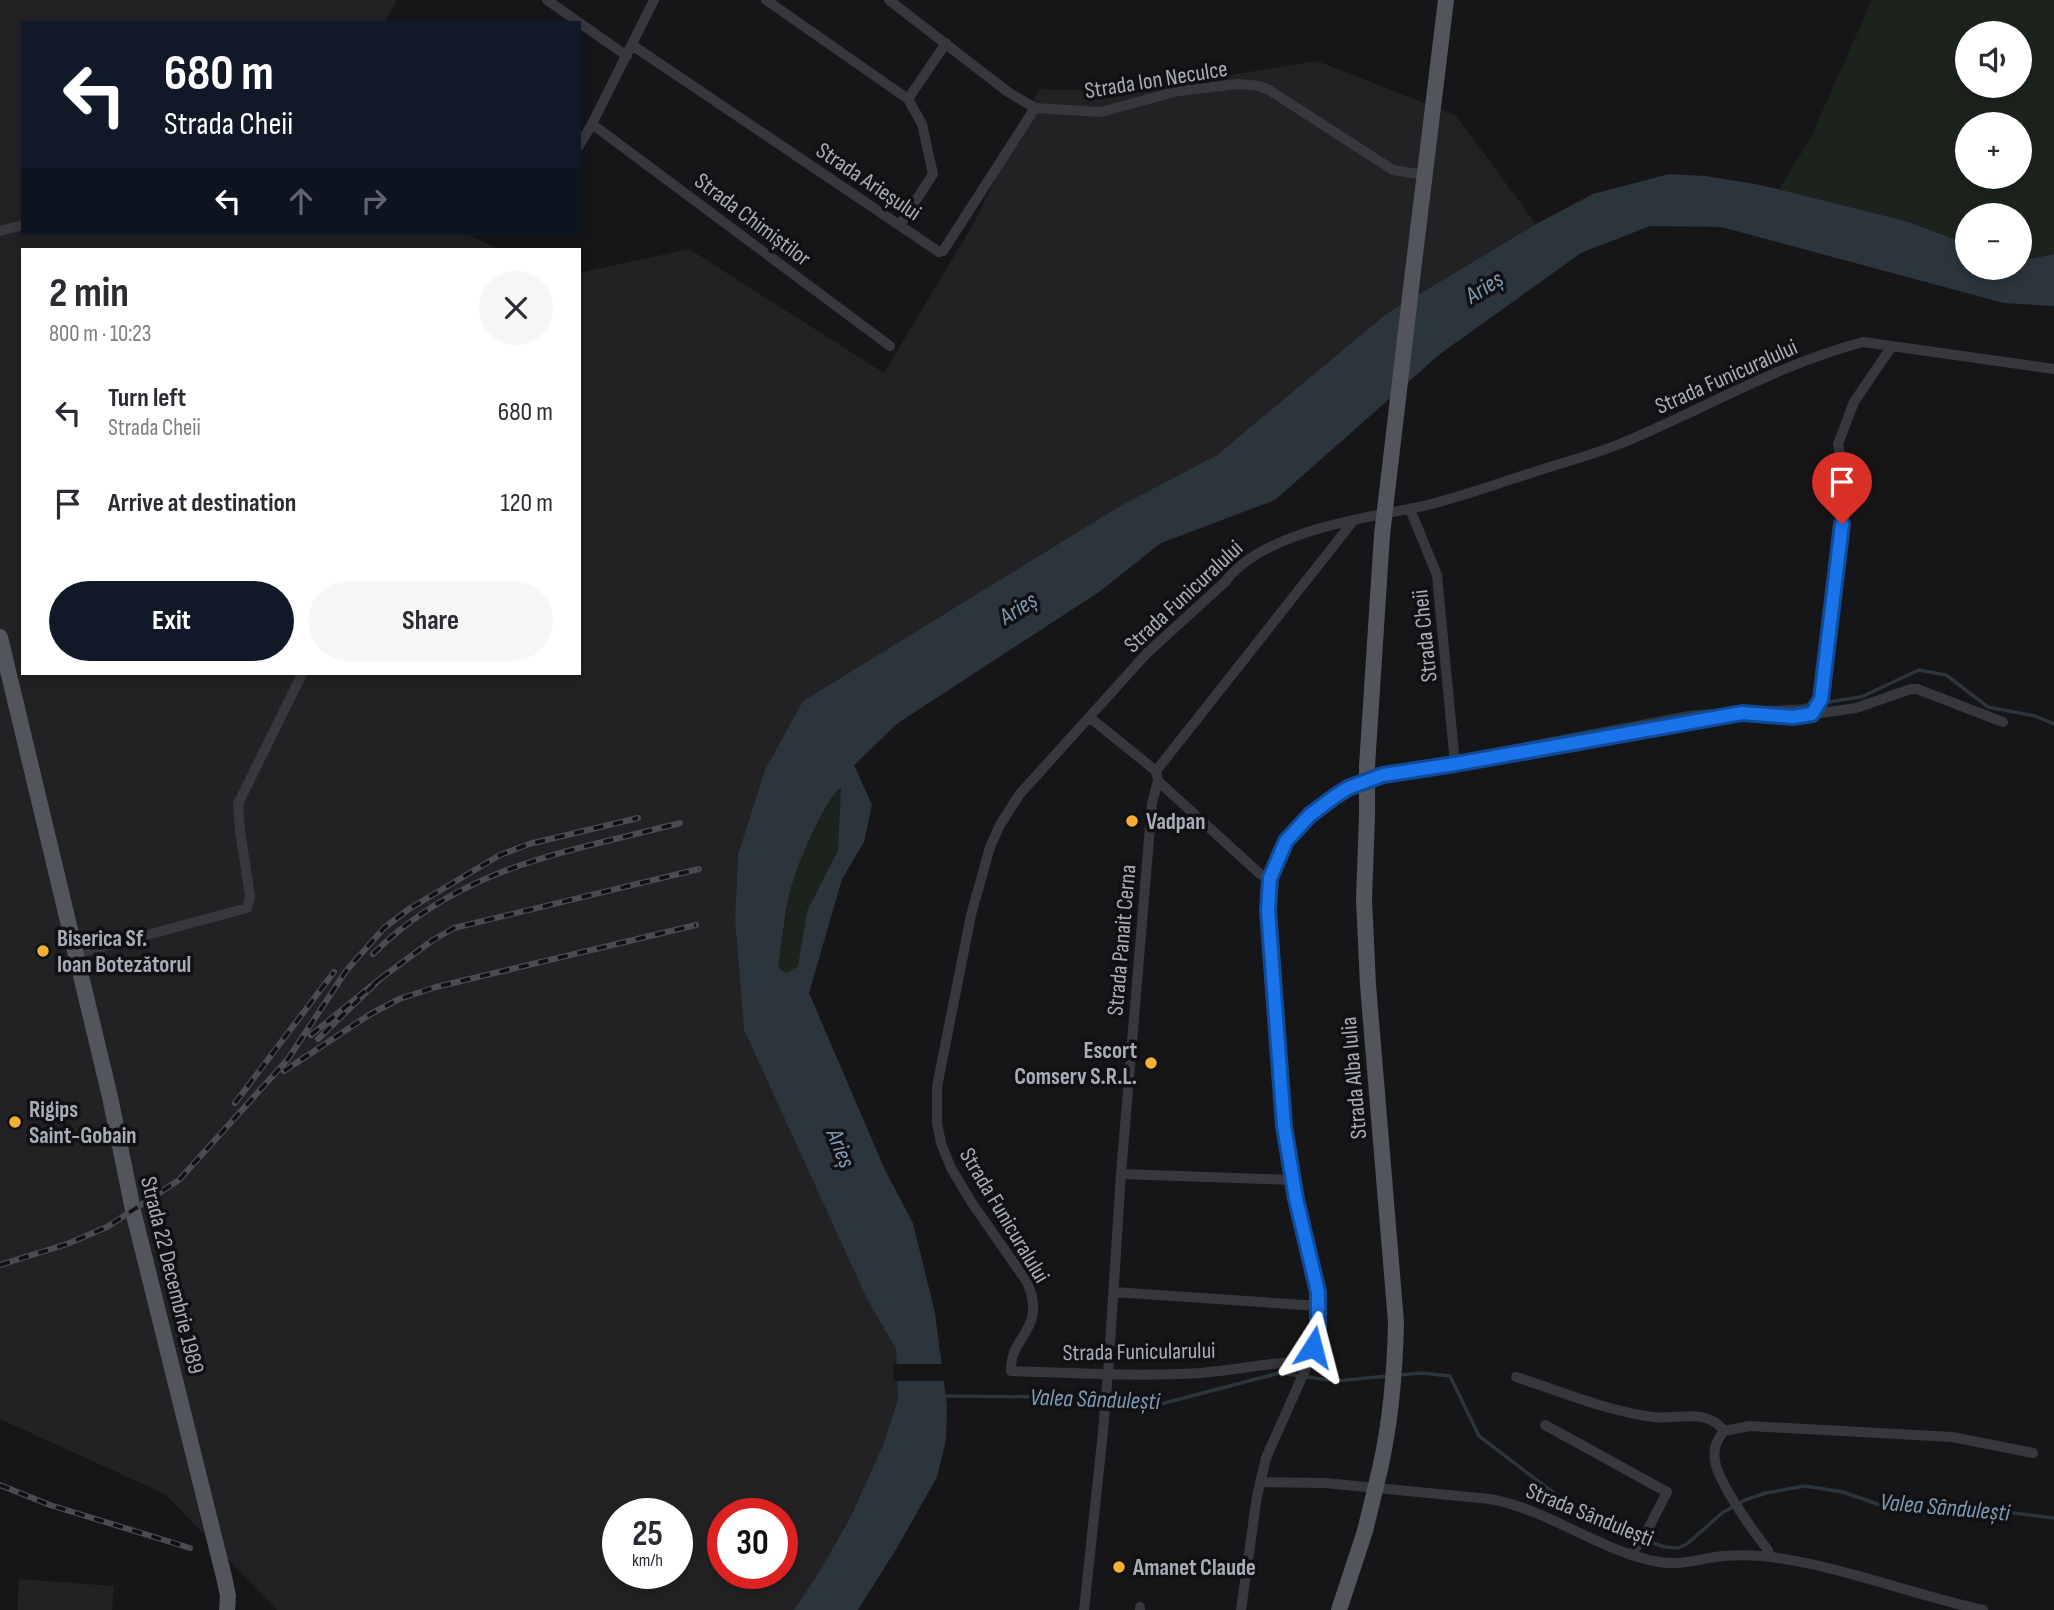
<!DOCTYPE html>
<meta charset="utf-8">
<style>
body{margin:0;font-family:"Sofia Sans Condensed",sans-serif;background:#f7f7f7;color:#2b2b33;height:100vh;display:flex;flex-direction:column;font-size:26px;white-space:nowrap}
*{box-sizing:border-box;margin:0}
p{font-size:23px;color:#7c7c81}
.icon{flex:none;width:38px;height:38px;fill:none;stroke:currentColor;stroke-width:2;stroke-linecap:round;stroke-linejoin:round}
.map{position:relative;flex:1;overflow:hidden}
.panel{position:absolute;left:21px;top:248px;width:560px;height:427px;display:flex;flex-direction:column;background:#fff;border-radius:0px;box-shadow:0 4px 10px #0003}
.panel>*{flex:none}
.guide{position:absolute;left:21px;top:21px;width:560px;height:214px;border-radius:0px;box-shadow:0 4px 10px #0003;background:#111827;color:#fff;overflow:hidden}
.controls{position:absolute;left:1955px;top:21px;display:grid;gap:14px}
.controls a{display:grid;place-items:center;width:77px;height:77px;border-radius:50%;background:#fff;box-shadow:0 4px 10px #0003;font-size:35px}
.speed{position:absolute;left:602px;top:1498px;display:flex;gap:14px;font-size:35px;font-weight:700;text-align:center}
.speed>*{display:grid;place-content:center;width:91px;height:91px;border-radius:50%;background:#fff;box-shadow:0 4px 10px #0003;line-height:1}
.speed small{font-size:18px;font-weight:400}
.speed .limit{border:10px solid #d22;background:#fff;color:#111}
.pin{position:absolute;display:grid;place-items:center;width:60px;height:60px;color:#fff;margin:-72px -30px;border-radius:50% 50% 50% 0;rotate:-45deg;box-shadow:0 0 7px #0007}
.pin .icon{rotate:45deg}
.me{position:absolute;width:77px;margin:-38px;rotate:9deg;stroke-linejoin:round;filter:drop-shadow(0 0 5px #0008)}
.turn{display:flex;align-items:center;gap:24px;height:147px;padding:0 28px;font-size:32px}
.turn .icon{width:91px;height:91px;stroke-width:2.5}
.turn b{display:block;font-size:49px;line-height:60px}
.lanes{display:flex;align-items:center;height:66px;padding:0 28px;background:#0003;justify-content:center;gap:35px;direction:ltr}
.lanes .off{opacity:.35}
.round{display:grid;place-items:center;flex:none;width:74px;height:74px;border-radius:37px;background:#f7f7f7}
.head{display:flex;align-items:center;justify-content:space-between;height:119px;padding:0 28px}
h1{font-size:42px;font-weight:700;line-height:52px}
.primary-button{display:flex;gap:14px;margin-top:auto;padding:14px 28px}
.primary-button a{flex:1;height:80px;border-radius:42px;background:#111827;color:#fff;font-size:28px;font-weight:700;line-height:80px;text-align:center}
.primary-button a+a{background:#f7f7f7;color:#2b2b33}
ul{padding:0;list-style:none}
li{display:flex;align-items:center;gap:21px;height:91px;padding:0 28px}
li div{flex:1}
li b{display:block;font-size:26px}
li em{font-style:normal}
.map>svg:first-child{display:block}
.built{fill:#222225;fill-rule:evenodd}
.green{fill:#1c231d;fill-rule:evenodd}
.water{fill:#2c353c;fill-rule:evenodd}
.pier{fill:#161618}
.lines{fill:none;stroke-linecap:round;stroke-linejoin:round}
.stream{stroke:#2c353c;stroke-width:3.5}
.minor{stroke:#37383d;stroke-width:10}
.primary{stroke:#53555c;stroke-width:16}
.rail-casing{stroke:#4a4c52;stroke-width:6}
.rail{stroke:#111113;stroke-width:3.5;stroke-dasharray:10;stroke-linecap:butt}
.minor-bridge{stroke:#37383d;stroke-width:10}
.primary-bridge{stroke:#53555c;stroke-width:16}
.route-casing{stroke:#114b97;stroke-width:18}
.route{stroke:#1a73e8;stroke-width:12}
.poi-dot{fill:#f2b134;stroke:#111113;stroke-width:2.5}
.labels{text-anchor:middle;stroke-width:7;stroke-linejoin:round;paint-order:stroke}
.street-label{font-size:23px;fill:#a8adb8;stroke:#111113}
.poi-label{font-size:23px;font-weight:bold;fill:#a8adb8;stroke:#111113;text-anchor:start}
.water-label{font-size:24px;font-style:italic;fill:#7f9bb3;stroke:#111113}
</style>
<div class="map">
<svg width="2054" height="1610" viewBox="0 0 2054 1610">
<rect width="100%" height="100%" fill="#161618"/>
<path class="built" d="M0 0H397L384 23H23V233H465L500 250H23V674H579V273L689 249 884 373 975 221 1039 89 1130 91 1317 61 1455 115 1536 224 1386 314 1217 455 1120 506 803 701 738 855 735 919 744 1030 867 1299 896 1349 898 1399 883 1445 851 1516 821 1569 794 1610H277L165 1494 0 1419ZM618 1514H677V1573H618ZM723 1514H782V1573H723Z
M19 1579 114 1586 112 1610H17Z"/>
<path class="green" d="M1872 0H2054V254L2020 261V215H1967V244L1909 222 1778 191 1810 139ZM1967 33H2020V86H1967ZM1967 124H2020V177H1967Z
M842 788 838 850 807 911 798 966 786 973 778 967C783 938 786 906 794 877 799 859 827 796 842 788Z"/>
<path class="water" d="M1669 174 1705 176 1761 185 1909 222 1967 244V268H2020V261L2054 254V306L2004 303 1721 227 1650 226 1581 253 1440 354 1275 500 1161 543 1099 592 898 723 854 765 872 805 864 842 842 879 809 993 885 1170 913 1223 935 1313 947 1406 946 1440 937 1477 898 1546 858 1610H794L821 1569 851 1516 883 1445 898 1399 896 1349 867 1299 744 1030 735 919 738 855 765 770 803 701 1120 506 1217 455 1386 314 1536 224 1593 194ZM841 788 838 850 807 911 798 966 786 973 778 967C783 938 785 902 795 875 801 857 827 796 841 788Z"/>
<path class="pier" d="M893 1364H945L947 1381H894Z"/>
<g class="lines">
<path class="stream" d="M1372 770 1462 756 1692 712 1801 706 1861 697 1919 670 1946 675 1988 707 2035 716 2054 724
M1399 1375 1422 1373 1450 1376 1479 1436 1572 1507 1633 1536 1665 1547 1678 1548 1687 1544 1722 1513 1745 1500 1766 1493 1805 1486 1843 1492 1889 1508 1940 1512 1980 1509 2054 1518
M943 1396 1060 1397 1157 1405 1279 1373 1336 1381 1388 1376"/>
<path class="minor" d="M547 0 627 56
M766 0 908 99 922 124 933 174 900 225
M889 0 1008 92 1035 108 1101 112 1178 91 1239 84 1259 86 1269 90 1393 170 1425 175
M632 45 939 252 943 251 1035 108
M908 99 946 43
M592 124 890 346
M579 146 592 124 654 0
M0 231 23 225
M1410 509 1437 575 1455 764
M1812 714 1821 699 1842 524 1843 471 1838 444 1854 402 1892 346
M1089 717 1156 771
M1158 781 1260 874 1270 878
M76 954 247 908 250 896 240 831 238 804 302 674
M1121 1174 1293 1180
M1114 1292 1319 1306
M1109 1360 1121 1174 1152 803 1158 781 1156 771 1354 520
M1309 1361C1272 1362 1237 1370 1201 1373 1138 1377 1074 1373 1011 1371 1009 1336 1048 1330 1027 1282L972 1203 951 1168 941 1143 937 1123V1087L971 915 990 847 1000 825 1019 795 1147 653 1225 582C1261 533 1357 519 1414 508 1454 500 1492 485 1531 473 1561 463 1593 455 1622 443 1702 410 1779 364 1863 342L2054 369
M1516 1377C1560 1391 1606 1411 1653 1417 1677 1420 1707 1407 1724 1431 1716 1441 1713 1449 1715 1461 1719 1484 1753 1531 1768 1550L1769 1557
M1545 1425 1667 1492 1648 1529 1631 1555
M1724 1431 1749 1426 1952 1437 2033 1453
M1260 1482 1325 1483 1490 1499C1550 1510 1599 1551 1659 1562 1681 1566 1702 1558 1723 1556 1738 1555 1756 1555 1771 1557 1841 1566 1914 1595 1983 1610
M1084 1610 1103 1432
M1140 1610V1607
M1241 1610 1257 1496 1266 1458 1309 1361 1318 1333 1319 1306 1296 1199 1284 1127 1268 910 1270 878 1286 841 1310 815 1334 797 1348 788 1383 775 1455 764 1742 713 1793 717 1856 708 1911 689H1917L2003 722"/>
<path class="primary" d="M1413 271 1446 0
M0 637 110 1097 134 1215 225 1581 228 1596 227 1610
M1367 766 1382 535
M1367 815 1364 900 1368 985 1396 1322C1395 1372 1391 1420 1380 1469
M1339 1610 1365 1531"/>
<g class="rail-casing">
<path id="rail" d="M373 954C462 866 564 853 680 823
M381 978 433 940 454 928 699 869
M311 1035 381 978 318 1039
M284 1071 369 1015 399 999 436 987 696 925
M235 1103 334 972
M0 1265 67 1244 107 1227 179 1180 288 1059 346 971 384 928 409 909 500 855 529 844 638 818
M0 1485 50 1505 190 1548"/>
</g>
<use href="#rail" class="rail"/>
<path class="minor-bridge" d="M1103 1432 1109 1360"/>
<path class="primary-bridge" d="M1382 535 1413 271
M1367 815V766
M1365 1531 1380 1469"/>
</g>
<g class="lines">
<g class="route-casing">
<path id="route" d="M1313 1347 1318 1333V1292L1296 1199 1284 1126 1268 910 1270 878 1286 841 1310 815 1334 797 1348 788 1383 775 1455 764 1742 713 1793 717 1812 714 1821 699 1842 524"/>
</g>
<use href="#route" class="route"/>
</g>
<g class="poi-dot">
<circle cx="1132" cy="821" r="7"/>
<circle cx="43" cy="951" r="7"/>
<circle cx="1151" cy="1063" r="7"/>
<circle cx="15" cy="1122" r="7"/>
<circle cx="1119" cy="1567" r="7"/>
</g>
<g class="labels">
<g class="street-label">
<text transform="translate(1156 79) rotate(-9)" y="8">Strada Ion Neculce</text>
<text transform="translate(869 181) rotate(34)" y="8">Strada Arieșului</text>
<text transform="translate(753 219) rotate(37)" y="8">Strada Chimiștilor</text>
<text transform="translate(1726 376) rotate(-24)" y="8">Strada Funicuralului</text>
<text transform="translate(1183 596) rotate(-43)" y="8">Strada Funicuralului</text>
<text transform="translate(1424 636) rotate(-96)" y="8">Strada Cheii</text>
<text transform="translate(1121 940) rotate(-85)" y="8">Strada Panait Cerna</text>
<text transform="translate(1353 1078) rotate(-95)" y="8">Strada Alba Iulia</text>
<text transform="translate(1005 1215) rotate(59)" y="8">Strada Funicuralului</text>
<text transform="translate(173 1275) rotate(76)" y="8">Strada 22 Decembrie 1989</text>
<text transform="translate(1139 1351) rotate(-1)" y="8">Strada Funicularului</text>
<text transform="translate(1590 1514) rotate(22)" y="8">Strada Sândulești</text>
</g>
<g class="poi-label">
<text x="1146" y="829">Vadpan</text>
<text x="57" y="946">Biserica Sf.<tspan x="57" dy="26">Ioan Botezătorul</tspan></text>
<text x="1137" y="1058" text-anchor="end">Escort<tspan x="1137" dy="26">Comserv S.R.L.</tspan></text>
<text x="29" y="1117">Rigips<tspan x="29" dy="26">Saint-Gobain</tspan></text>
<text x="1133" y="1575">Amanet Claude</text>
</g>
<g class="water-label">
<text transform="translate(1484 287) rotate(-32)" y="8">Arieș</text>
<text transform="translate(1018 608) rotate(-32)" y="8">Arieș</text>
<text transform="translate(841 1148) rotate(68)" y="8">Arieș</text>
<text transform="translate(1095 1399) rotate(2)" y="8">Valea Sândulești</text>
<text transform="translate(1945 1507) rotate(5)" y="8">Valea Sândulești</text>
</g>
</g>
</svg>
<div class="controls">
<a><svg class="icon" aria-label="sound" viewBox="0 0 24 24"><path d="M4 9h4l5-4v14l-5-4H4zM17 9q2 3 0 6"/></svg></a>
<a>+</a>
<a>−</a>
</div>
<div class="speed"><div>25<small>km/h</small></div><div class="limit">30</div></div>
<div class="pin" style="left:1842px;top:524px;background:#d93025"><svg class="icon" aria-label="arrive" viewBox="0 0 24 24"><path d="M6 21V4h12l-3 4 3 4H6"/></svg></div>
<svg class="me" style="left:1313px;top:1347px" viewBox="-20 -20 40 40"><path d="M0-17L14 15 0 8-14 15z" fill="#1a73e8" stroke="#fff" stroke-width="4"/></svg>
<div class="guide">
<div class="turn"><svg class="icon" aria-label="left" viewBox="0 0 24 24"><path d="M17 20v-9H6M10 6l-5 5 5 5"/></svg><div><b>680 m</b>Strada Cheii</div></div>
<div class="lanes"><svg class="icon" aria-label="left" viewBox="0 0 24 24"><path d="M17 20v-9H6M10 6l-5 5 5 5"/></svg><svg class="icon off" aria-label="ahead" viewBox="0 0 24 24"><path d="M12 20V5M6 11l6-6 6 6"/></svg><svg class="icon off" aria-label="right" viewBox="0 0 24 24"><path d="M7 20v-9h11M14 6l5 5-5 5"/></svg></div>
</div>
<section class="panel">
<div class="head"><div><h1>2 min</h1><p>800 m · 10:23</p></div><a class="round"><svg class="icon" aria-label="close" viewBox="0 0 24 24"><path d="M6 6l12 12M18 6L6 18"/></svg></a></div>
<ul>
<li><svg class="icon" aria-label="left" viewBox="0 0 24 24"><path d="M17 20v-9H6M10 6l-5 5 5 5"/></svg><div><b>Turn left</b><p>Strada Cheii</p></div><em>680 m</em></li>
<li><svg class="icon" aria-label="arrive" viewBox="0 0 24 24"><path d="M6 21V4h12l-3 4 3 4H6"/></svg><div><b>Arrive at destination</b></div><em>120 m</em></li>
</ul>
<div class="primary-button"><a>Exit</a><a>Share</a></div>
</section>
</div>
